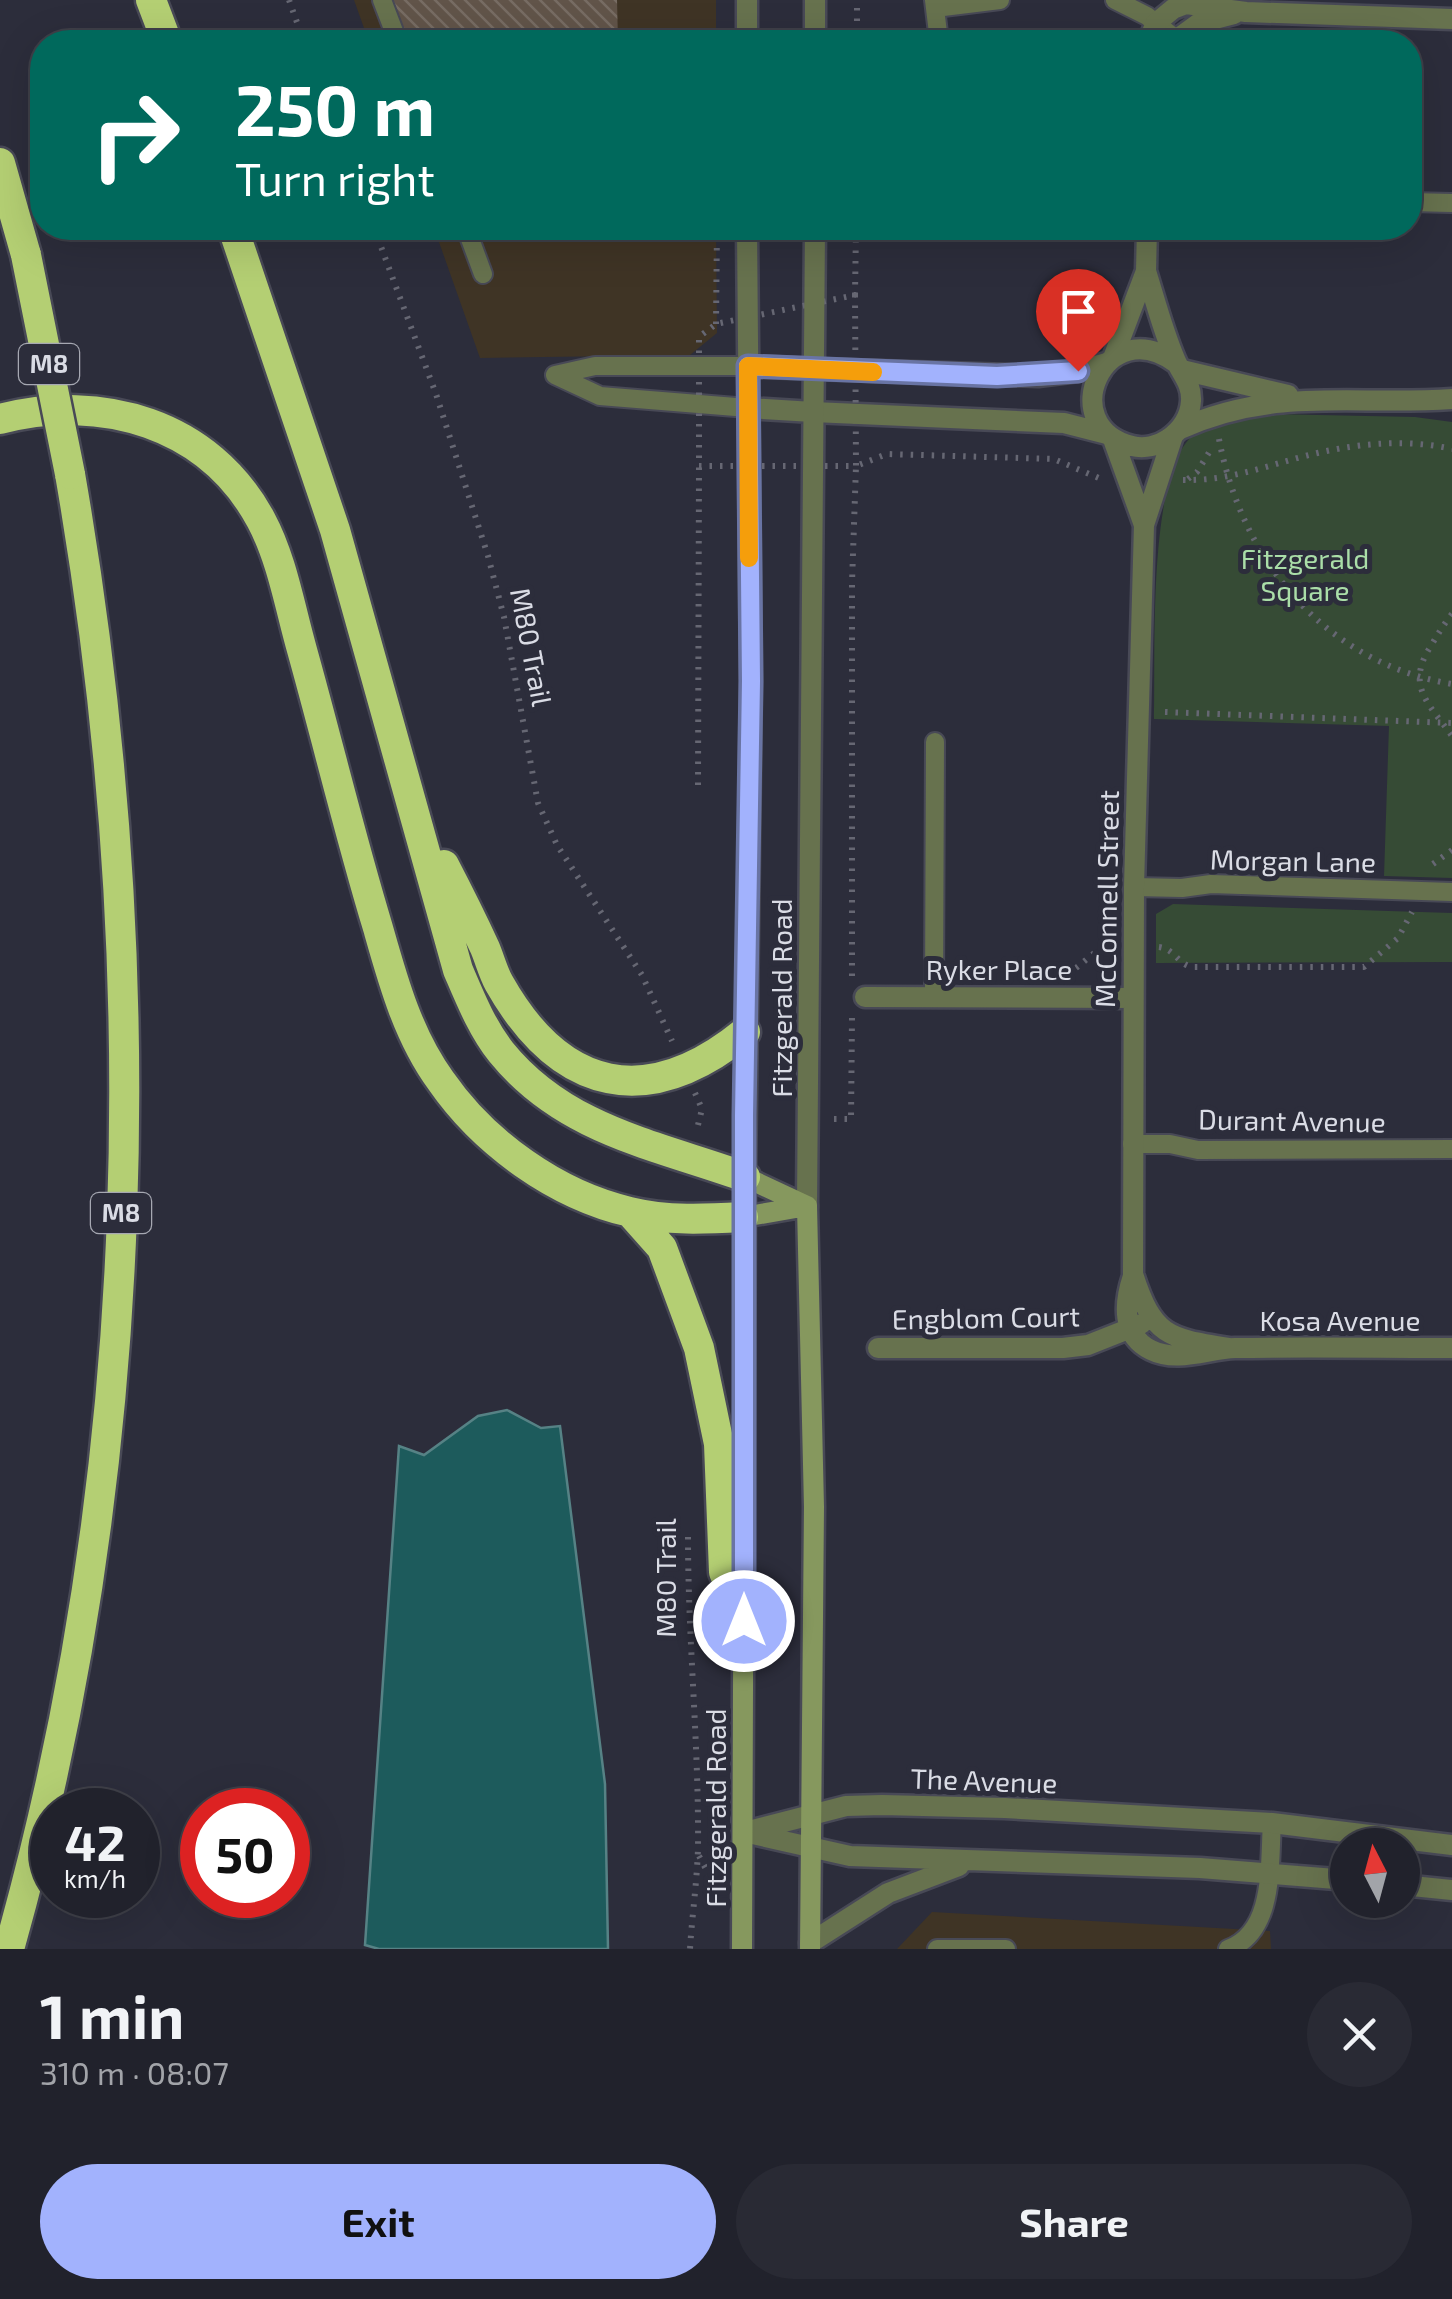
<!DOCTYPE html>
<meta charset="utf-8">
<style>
body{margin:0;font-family:"Exo 2",sans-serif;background:#292a34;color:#f1f3f6;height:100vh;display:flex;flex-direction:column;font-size:38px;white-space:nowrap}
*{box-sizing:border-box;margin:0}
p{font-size:32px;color:#a2a4a9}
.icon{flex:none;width:55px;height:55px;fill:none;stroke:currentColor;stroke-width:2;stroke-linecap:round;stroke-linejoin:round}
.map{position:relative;height:1949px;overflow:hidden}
.panel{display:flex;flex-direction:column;background:#21222c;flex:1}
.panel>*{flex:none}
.banner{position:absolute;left:30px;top:30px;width:1392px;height:210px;border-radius:40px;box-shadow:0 10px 40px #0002,0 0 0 2px #3e3f48;background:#00695c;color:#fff;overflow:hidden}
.needle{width:65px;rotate:354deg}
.buttons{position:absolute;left:1330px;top:1828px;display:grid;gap:20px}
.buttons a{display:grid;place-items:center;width:90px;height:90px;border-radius:50%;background:#21222c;box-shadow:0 10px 40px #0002,0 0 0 2px #3e3f48;font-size:50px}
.speed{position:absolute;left:30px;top:1788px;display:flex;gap:20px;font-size:50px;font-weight:700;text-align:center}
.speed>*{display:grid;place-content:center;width:130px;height:130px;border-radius:50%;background:#21222c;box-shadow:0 10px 40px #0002,0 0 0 2px #3e3f48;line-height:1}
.speed small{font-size:25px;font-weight:400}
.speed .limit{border:15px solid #d22;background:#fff;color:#111}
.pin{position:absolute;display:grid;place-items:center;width:85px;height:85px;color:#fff;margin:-102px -42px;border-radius:50% 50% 50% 0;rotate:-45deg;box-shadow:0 0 10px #0007}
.pin .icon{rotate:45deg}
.me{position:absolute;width:110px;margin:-55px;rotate:0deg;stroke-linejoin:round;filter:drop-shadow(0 0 8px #0008)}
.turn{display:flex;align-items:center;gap:35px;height:210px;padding:0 40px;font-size:45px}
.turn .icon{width:130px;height:130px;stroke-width:2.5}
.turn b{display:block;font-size:70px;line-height:85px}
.round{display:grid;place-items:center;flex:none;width:105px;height:105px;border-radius:52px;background:#292a34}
.head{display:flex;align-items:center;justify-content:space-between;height:170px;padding:0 40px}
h1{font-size:60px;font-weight:700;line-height:75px}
.cta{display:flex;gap:20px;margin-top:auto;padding:20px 40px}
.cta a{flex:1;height:115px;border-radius:60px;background:#a2b2fd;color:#111;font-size:40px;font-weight:700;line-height:115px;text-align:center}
.cta a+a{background:#292a34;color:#f1f3f6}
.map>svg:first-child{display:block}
.commercial{fill:#3f3425}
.green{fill:#364b35}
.water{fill:#1d5b5c;stroke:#568285;stroke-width:2.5}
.building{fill:url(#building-back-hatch)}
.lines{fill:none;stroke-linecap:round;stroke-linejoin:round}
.service-casing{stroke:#484956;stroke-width:22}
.minor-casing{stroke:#484956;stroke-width:25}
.tertiary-casing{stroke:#484956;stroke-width:25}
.secondary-casing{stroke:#484956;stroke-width:25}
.motorway-casing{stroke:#484956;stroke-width:35}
.path{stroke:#666773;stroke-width:6;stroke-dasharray:2.5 8;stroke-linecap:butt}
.service{stroke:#67724e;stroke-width:18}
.minor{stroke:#67724e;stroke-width:20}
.tertiary{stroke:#67724e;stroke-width:20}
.secondary{stroke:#86985e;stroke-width:20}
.motorway{stroke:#b4cf73;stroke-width:30}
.motorway-bridge-casing{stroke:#484956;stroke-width:35;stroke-linecap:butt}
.motorway-bridge{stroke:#b4cf73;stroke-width:30}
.route-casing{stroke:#6974a4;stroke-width:25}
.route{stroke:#a2b2fd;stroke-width:18}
.slow{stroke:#f59e0b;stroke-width:18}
.labels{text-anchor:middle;stroke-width:10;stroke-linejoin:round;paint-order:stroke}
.shield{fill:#2c2d3b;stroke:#a6a8b2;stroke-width:2.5}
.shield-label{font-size:25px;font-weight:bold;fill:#dadce5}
.park-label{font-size:28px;fill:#aadea8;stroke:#2c2d3b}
.street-label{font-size:28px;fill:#dadce5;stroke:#2c2d3b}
</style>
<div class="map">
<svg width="1452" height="1949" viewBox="0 0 1452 1949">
<defs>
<pattern id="building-back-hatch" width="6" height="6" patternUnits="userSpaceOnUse" patternTransform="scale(2.5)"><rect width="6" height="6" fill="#615449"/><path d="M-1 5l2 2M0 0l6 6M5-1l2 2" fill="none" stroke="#776c63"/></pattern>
</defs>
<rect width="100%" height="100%" fill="#2c2d3b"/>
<path class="commercial" d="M354 0H716V42H369Z
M434 228H716L717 333 690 355 480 358Z
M932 1912 1270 1931 1271 1949H897Z"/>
<path class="green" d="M1264 414 1415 417 1452 422V878L1384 876 1389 726 1154 719C1156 656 1147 480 1191 437 1209 419 1241 419 1264 414Z
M1173 904 1452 913V962L1156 963V914Z"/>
<path class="water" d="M507 1410 541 1428 560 1426 605 1784 608 1949H379L365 1945 399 1446 424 1455 478 1416Z"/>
<path class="building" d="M393 0H617L618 42H409Z"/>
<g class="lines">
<g class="service-casing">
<path id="service" d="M382 0 398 42
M934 0 938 33
M1115 0 1147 16 1176 39
M935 8 1000 0
M1410 202 1452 203
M466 228 483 274
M555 375 600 396 748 408
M555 375 595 366H748
M1134 887 1182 888 1211 884 1452 892
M934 998 935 742
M1132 1144H1170L1198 1150 1452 1149
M937 1949H1006
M1228 1949C1275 1932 1269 1865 1272 1823"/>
</g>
<g class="minor-casing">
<path id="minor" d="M1148 42 1156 23 1173 9 1186 4 1246 12 1452 19
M1173 42 1199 23 1234 14
M1146 271C1155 300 1163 331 1175 359 1181 374 1192 383 1191 401 1190 417 1181 430 1168 439 1158 446 1144 449 1132 446 1053 426 1105 310 1176 363
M1113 358 1146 271 1147 228
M814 369 1038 376 1078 371 1106 363
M1182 370 1288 395
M813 412 1064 423 1107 434
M1180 429C1276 386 1353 406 1452 399
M1173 436 1144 525 1134 887 1133 1274C1153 1336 1167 1338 1229 1348
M1113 439 1144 525
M865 997 1133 998
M1133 1276C1124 1303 1121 1335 1151 1350 1177 1363 1208 1349 1235 1348 1307 1347 1380 1348 1452 1348
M878 1348H1063L1088 1345 1141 1324"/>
</g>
<g class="tertiary-casing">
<path id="tertiary" d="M747 42V0
M815 42V0
M748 366 814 369
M748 408 813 412
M745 1177 751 681 747 228
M807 1206 815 228
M745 1832 846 1806 882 1805 1005 1808 1272 1823 1452 1845
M748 1833 850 1856 1200 1868 1348 1880
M1402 1885 1452 1890
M810 1943 888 1893 959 1866"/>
</g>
<g class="secondary-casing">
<path id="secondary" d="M807 1206 814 1507 810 1949
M743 1217 807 1206
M742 1949 745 1177 807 1206"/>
</g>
<g class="motorway-casing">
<path id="motorway" d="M151 0 167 42
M0 163 26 255
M233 228 335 530 458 970C470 998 482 1028 501 1052 564 1130 656 1145 745 1177
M0 419C101 393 209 423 261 520 282 559 290 608 302 650 328 743 350 836 378 928 393 981 408 1036 441 1081 484 1143 556 1195 630 1212 667 1221 706 1219 743 1217
M444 865C458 892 472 920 485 948 490 960 493 972 499 983 561 1093 648 1111 745 1032
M630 1212 662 1248 699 1348 719 1444 724 1572 744 1621
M9 1949C144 1471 155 962 70 474"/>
</g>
<path class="path" d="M289 0 304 42
M857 42V0
M374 228 436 394 488 556 504 617 538 803 557 845 642 975 672 1041
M855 295 856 466H699V337L716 324Z
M855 295 856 228
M716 324 717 228
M1219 439C1242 561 1325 663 1452 684
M1188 479 1197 472 1213 446
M1183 480C1227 481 1263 467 1305 456 1352 444 1404 438 1452 449
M1452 614C1443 625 1437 636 1429 649 1406 687 1430 705 1452 736
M1165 712 1452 723
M698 785 699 467
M1433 864 1452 850
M1159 947C1175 949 1178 965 1193 967H1364L1398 938 1412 912
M1076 968 1098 950 1111 948
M852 976V583L856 466 887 454 1054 459 1101 479
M695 1093 702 1109 697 1129
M834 1119H851L852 1018
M688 1537C688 1641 699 1744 698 1848 697 1882 692 1916 690 1949
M699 1856 714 1884"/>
<use href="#service" class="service"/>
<use href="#minor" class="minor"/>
<use href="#tertiary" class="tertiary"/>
<use href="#secondary" class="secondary"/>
<use href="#motorway" class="motorway"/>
<g class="motorway-bridge-casing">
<path id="motorway-bridge" d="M26 255 70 474"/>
</g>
<use href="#motorway-bridge" class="motorway-bridge"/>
</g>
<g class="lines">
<g class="route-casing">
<path id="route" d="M744 1621V1115L751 681 748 366 997 376 1078 371"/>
</g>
<use href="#route" class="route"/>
<path class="slow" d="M749 558 748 366 873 372"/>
</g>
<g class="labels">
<g class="shield">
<rect x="19" y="344" width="60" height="40" rx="8"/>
<rect x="91" y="1193" width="60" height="40" rx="8"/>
</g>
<g class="shield-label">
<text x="49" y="373">M8</text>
<text x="121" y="1222">M8</text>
</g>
<g class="park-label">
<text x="1305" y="569">Fitzgerald<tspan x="1305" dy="32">Square</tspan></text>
</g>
<g class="street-label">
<text transform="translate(531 647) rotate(79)" y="10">M80 Trail</text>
<text transform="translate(1293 861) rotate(1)" y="10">Morgan Lane</text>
<text transform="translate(1107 899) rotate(-89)" y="10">McConnell Street</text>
<text x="999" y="980">Ryker Place</text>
<text transform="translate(782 998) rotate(-90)" y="10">Fitzgerald Road</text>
<text transform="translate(1292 1121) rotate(1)" y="10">Durant Avenue</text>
<text transform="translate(986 1318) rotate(-1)" y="10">Engblom Court</text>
<text x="1340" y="1331">Kosa Avenue</text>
<text transform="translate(666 1578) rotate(-90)" y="10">M80 Trail</text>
<text transform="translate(984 1781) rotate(2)" y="10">The Avenue</text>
<text transform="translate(716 1808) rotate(-90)" y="10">Fitzgerald Road</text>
</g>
</g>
</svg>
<div class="buttons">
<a><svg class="needle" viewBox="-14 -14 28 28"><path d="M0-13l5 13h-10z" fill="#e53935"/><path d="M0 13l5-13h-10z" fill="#a2a4a9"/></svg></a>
</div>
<div class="speed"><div>42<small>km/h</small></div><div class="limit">50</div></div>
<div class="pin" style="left:1078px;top:371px;background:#d93025"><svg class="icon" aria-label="arrive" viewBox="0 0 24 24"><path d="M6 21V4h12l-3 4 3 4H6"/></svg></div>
<svg class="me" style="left:744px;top:1621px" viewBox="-20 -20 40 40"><circle r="17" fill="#a2b2fd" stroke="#fff" stroke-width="3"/><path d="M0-11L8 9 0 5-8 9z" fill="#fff"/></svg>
<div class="banner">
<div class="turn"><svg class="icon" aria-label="right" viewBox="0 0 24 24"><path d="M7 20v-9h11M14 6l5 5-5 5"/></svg><div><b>250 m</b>Turn right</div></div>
</div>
</div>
<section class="panel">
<div class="head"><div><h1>1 min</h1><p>310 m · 08:07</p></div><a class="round"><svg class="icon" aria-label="close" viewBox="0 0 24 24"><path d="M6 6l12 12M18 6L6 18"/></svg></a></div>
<div class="cta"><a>Exit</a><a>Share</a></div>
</section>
